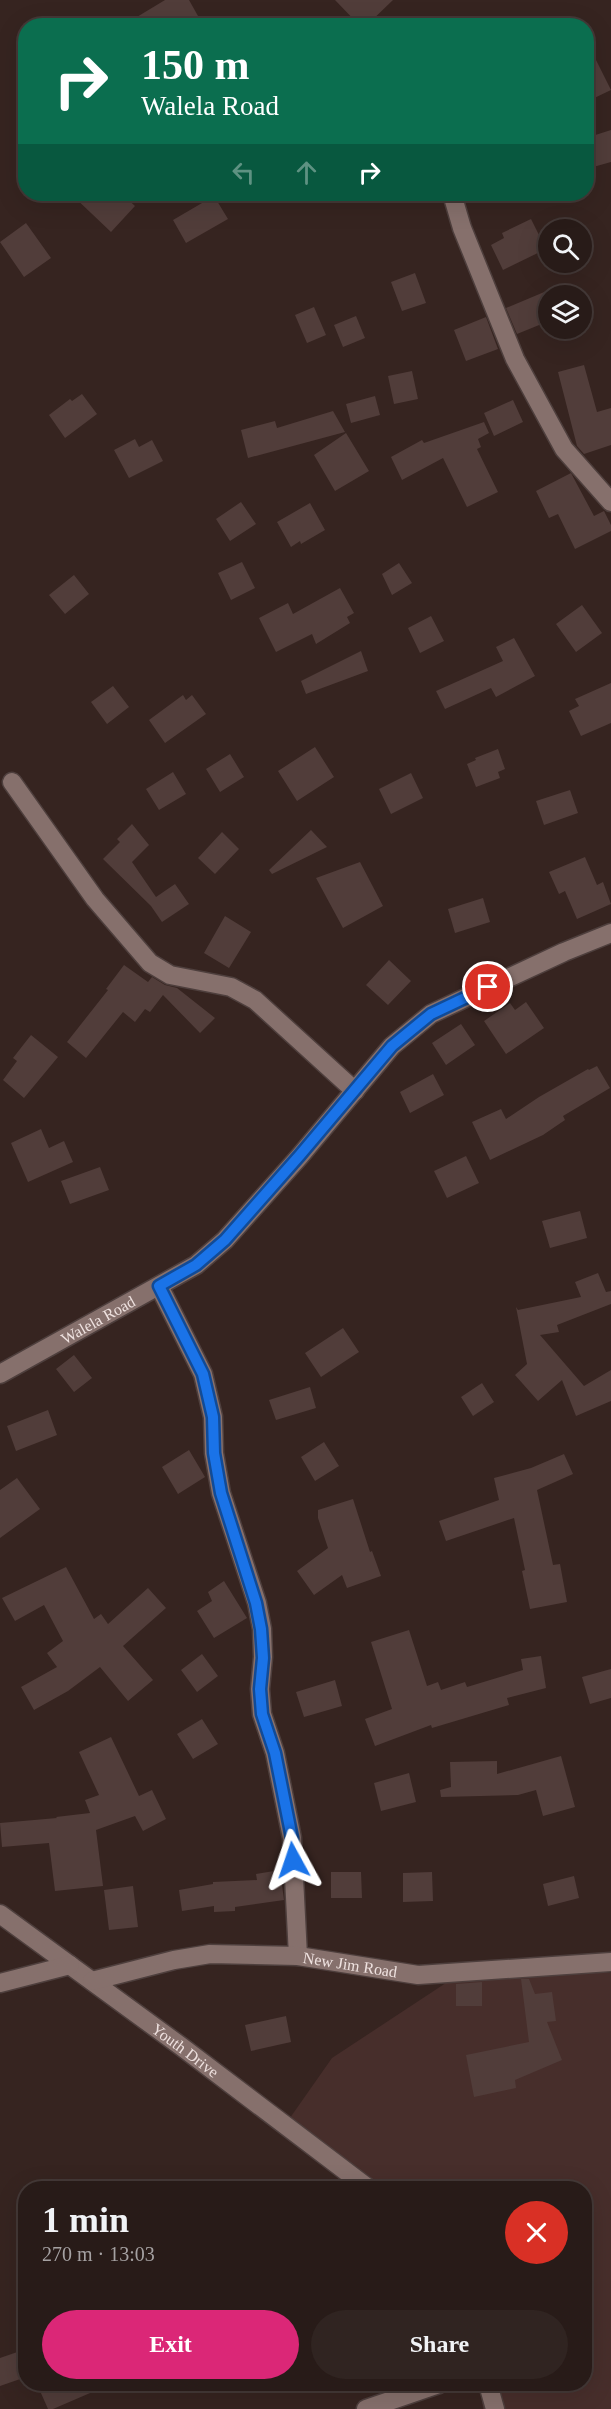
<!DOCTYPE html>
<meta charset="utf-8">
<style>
body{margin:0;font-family:"Times New Roman",serif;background:#302421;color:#f1f3f6;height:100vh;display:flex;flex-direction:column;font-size:22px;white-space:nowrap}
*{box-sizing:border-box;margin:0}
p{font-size:20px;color:#a5a1a2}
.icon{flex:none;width:33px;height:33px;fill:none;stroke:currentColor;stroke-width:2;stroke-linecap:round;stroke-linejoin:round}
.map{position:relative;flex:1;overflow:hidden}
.details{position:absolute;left:18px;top:2181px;width:574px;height:210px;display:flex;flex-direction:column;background:#281b18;border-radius:24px;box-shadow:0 6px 24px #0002,0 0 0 2px #443937}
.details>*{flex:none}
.banner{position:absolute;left:18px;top:18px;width:576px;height:183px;border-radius:24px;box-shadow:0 6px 24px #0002,0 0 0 2px #443937;background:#0b6e4f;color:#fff;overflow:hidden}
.tools{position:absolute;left:538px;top:219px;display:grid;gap:12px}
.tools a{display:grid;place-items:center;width:54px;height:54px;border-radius:50%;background:#281b18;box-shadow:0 6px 24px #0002,0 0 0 2px #443937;font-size:30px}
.pin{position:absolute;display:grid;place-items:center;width:51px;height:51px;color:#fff;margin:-26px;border:3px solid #fff;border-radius:50%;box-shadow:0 2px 6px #0007}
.me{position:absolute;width:66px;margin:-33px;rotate:355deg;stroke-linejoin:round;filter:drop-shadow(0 0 4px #0008)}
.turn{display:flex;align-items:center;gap:21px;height:126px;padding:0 24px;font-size:27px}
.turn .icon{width:78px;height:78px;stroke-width:2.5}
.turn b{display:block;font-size:42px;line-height:51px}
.lanes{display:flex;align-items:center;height:57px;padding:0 24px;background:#0003;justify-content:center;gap:30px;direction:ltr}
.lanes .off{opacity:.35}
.round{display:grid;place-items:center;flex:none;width:63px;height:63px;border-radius:32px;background:#302421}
.summary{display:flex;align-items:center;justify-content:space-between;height:102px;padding:0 24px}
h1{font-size:36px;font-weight:600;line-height:45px}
.button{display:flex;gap:12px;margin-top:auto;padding:12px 24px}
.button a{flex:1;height:69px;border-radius:36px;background:#db2777;color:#fff;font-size:24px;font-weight:600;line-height:69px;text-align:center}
.button a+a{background:#302421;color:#f1f3f6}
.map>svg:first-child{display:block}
.built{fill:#472e2b}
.building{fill:#513d3a}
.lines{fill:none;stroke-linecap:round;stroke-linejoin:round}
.minor-casing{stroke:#4e3f3d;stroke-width:21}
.minor{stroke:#86706c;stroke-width:18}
.route-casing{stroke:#114b97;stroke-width:15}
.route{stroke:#1a73e8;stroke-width:10}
.labels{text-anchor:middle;stroke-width:4.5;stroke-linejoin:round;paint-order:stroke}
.street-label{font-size:16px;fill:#eee1df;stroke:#2b1a17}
</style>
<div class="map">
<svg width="611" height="2409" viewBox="0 0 611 2409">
<rect width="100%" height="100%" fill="#362420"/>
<path class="built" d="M461 1973H611V2409H483L480 2384H585V2188H368L285 2125 332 2058Z"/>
<path class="building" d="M165 0H189L198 16 182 26H122Z
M335 0H393L366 26H360Z
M586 40 611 90 586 102Z
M611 130V162L586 169V138Z
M71 194H122L135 206 111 232Z
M214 196 228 219 186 243 173 220Z
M531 219 546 249 503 270 491 245 504 238 502 233Z
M26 223 51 258 24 277 0 242Z
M415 273 426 303 402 311 391 282Z
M549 290V321L517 334 506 308Z
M314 307 326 335 307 343 295 315Z
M356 316 365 338 343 347 334 325Z
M486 317 498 349 466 361 454 330Z
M584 365 597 412 611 408V445L584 454 577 446 558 372Z
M412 371 418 399 394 404 388 376Z
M82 394 97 414 65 438 49 415 70 399 72 401Z
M375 396 380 415 351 423 346 404Z
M513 400 523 422 494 436 484 413Z
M333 411 345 432 248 458 241 430 275 421 277 428Z
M484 422 489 433 478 439 481 447 477 449 498 492 467 507 443 458 402 480 391 457 422 440 424 443Z
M346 433 369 471 335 491 314 455Z
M135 439 139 447 152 440 163 461 129 478 114 450Z
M571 473 594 516 604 511 611 525V531L575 549 558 514 549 518 536 491Z
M241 502 256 524 230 541 216 519Z
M310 503 325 530 301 544 300 541 291 547 277 522Z
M242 562 255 588 231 600 218 573Z
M399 563 412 583 392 595 382 574Z
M74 575 89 594 65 614 49 595Z
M340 588 354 613 347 617 350 623 316 644 312 634 276 652 259 618 288 603 293 614Z
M582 605 602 633 576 652 556 624Z
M431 616 444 641 420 653 408 628Z
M514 638 535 676 496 697 491 688 445 709 436 691 503 661 496 647Z
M361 651 368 671 306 694 301 681Z
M611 683V723L581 736 569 711 579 706 575 699Z
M113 686 129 707 107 724 91 702Z
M183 695 186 700 192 695 206 714 165 743 149 720Z
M315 747 334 777 297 801 278 771Z
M498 749 505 769 498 772 500 778 476 787 467 764 476 760 475 758Z
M230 754 244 777 220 792 206 769Z
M173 772 186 794 159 810 146 789Z
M411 773 423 798 391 814 379 789Z
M570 790 578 813 544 825 536 801Z
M132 824 149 845 132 862 156 897 175 884 189 904 162 922 151 906 103 859 120 842 117 839Z
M311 830 327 847 272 874 269 870Z
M222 832 239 849 215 874 198 858Z
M585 857 597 885 603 882 611 904 577 919 565 891 559 894 549 872Z
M360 862 383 906 343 928 316 878Z
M483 898 490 922 455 933 448 909Z
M225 916 251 932 229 968 204 953Z
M389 960 411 981 388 1005 366 985Z
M124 965 148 982 152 977 165 985 177 988 215 1018 200 1033 163 995 150 1012 145 1009 135 1022 123 1012 86 1058 67 1042 108 990 106 989Z
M526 1002 544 1028 506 1054 484 1021 510 1003 515 1010Z
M461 1024 475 1045 446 1065 432 1043Z
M31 1035 58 1057 24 1098 3 1080 17 1061 13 1058Z
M597 1066 610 1088 563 1116 565 1120 543 1135 490 1160 472 1122 501 1109 506 1119 539 1097 588 1069 589 1070Z
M433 1074 444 1095 410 1113 400 1092Z
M41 1129 49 1148 64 1141 73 1162 28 1182 11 1143Z
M466 1156 479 1183 447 1198 434 1171Z
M100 1167 109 1190 70 1204 61 1181Z
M580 1211 587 1238 550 1248 542 1221Z
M598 1273 606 1292 611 1291V1304L557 1325 559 1332 540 1335 584 1386 611 1370V1401L576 1416 562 1380 538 1401 515 1375 527 1364 516 1307 518 1310 581 1297 575 1282Z
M343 1328 359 1352 321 1377 305 1353Z
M74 1355 92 1378 74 1392 56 1369Z
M482 1383 494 1402 473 1416 461 1397Z
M310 1387 316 1408 276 1420 269 1400Z
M48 1410 57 1435 16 1451 7 1426Z
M324 1442 339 1466 315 1481 301 1457Z
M189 1450 205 1477 178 1494 162 1467Z
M564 1454 573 1474 537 1490 553 1565 560 1564 567 1602 530 1609 522 1571 525 1570 514 1518 446 1541 439 1521 499 1500 494 1478 531 1468Z
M17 1478 40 1509 0 1538V1490Z
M353 1499 370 1552 372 1551 381 1576 347 1588 342 1575 314 1595 297 1571 328 1548 318 1518V1510Z
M66 1567 94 1619 101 1614 108 1624 148 1588 166 1608 123 1646 153 1680 128 1701 100 1667 68 1691 34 1710 21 1687 57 1667 47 1653 63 1641 44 1605 15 1621 2 1598Z
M224 1581 247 1618 214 1638 197 1611 212 1601 208 1592Z
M409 1630 427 1686 438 1682 441 1690 465 1682 467 1687 523 1670 521 1659 541 1656 546 1688 507 1698 509 1705 432 1728 431 1725 375 1746 365 1719 392 1709 371 1642Z
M202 1654 218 1676 197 1692 181 1670Z
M611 1669V1698L590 1704 582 1677Z
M335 1680 342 1706 304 1717 296 1692Z
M202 1719 218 1744 193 1759 177 1734Z
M111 1737 139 1796 152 1790 166 1819 143 1831 135 1816 96 1830 103 1886 55 1891 49 1843 2 1847 0 1823 57 1818 56 1817 90 1813 85 1800 99 1795 79 1752Z
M561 1756 575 1807 543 1816 536 1790 518 1795 441 1797 440 1790 451 1787 450 1762 497 1761V1774Z
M409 1773 416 1802 381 1811 374 1783Z
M280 1870 284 1900 235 1907V1911L214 1912V1906L182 1911 179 1890 213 1884V1882L257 1880 256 1874Z
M331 1872H361L362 1898H331Z
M432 1872 433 1901 403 1902V1873Z
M574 1876 579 1898 548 1906 543 1884Z
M133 1886 138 1927 109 1930 104 1890Z
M521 1979H529L535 1994 552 1992 556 2021 547 2022 562 2060 515 2080 516 2088 474 2097 466 2055 529 2042Z
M482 1982V2006H456V1984Z
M286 2016 291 2042 251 2051 245 2025Z
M26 2349V2377L0 2386V2358Z
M37 2384H111L53 2409H48Z"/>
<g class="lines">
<g class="minor-casing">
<g id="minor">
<path d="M452 194 462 228 515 359 564 449 611 502"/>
<path d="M12 782 95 899 150 963 170 975 231 987 255 1000 355 1091"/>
<path d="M159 1286 203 1374 213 1417 214 1453 221 1493 257 1603 262 1629 263 1657 260 1689 262 1714 275 1753 292 1838 298 1956"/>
<path id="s1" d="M0 1374 196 1265 225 1240 300 1156 392 1046 431 1014 564 952 611 933"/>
<path id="s2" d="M0 1914 182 2047 368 2188"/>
<path id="s3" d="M92 1981 174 1960 210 1954 298 1956 418 1975 611 1962"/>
<path d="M0 1983 70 1965"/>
<path d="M488 2384 495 2409"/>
<path d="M366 2409 439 2384"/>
</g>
</g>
<use href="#minor" class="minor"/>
</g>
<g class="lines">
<g class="route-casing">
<path id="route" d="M293 1860 292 1838 275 1753 262 1714 260 1689 263 1658 261 1629 256 1603 221 1493 214 1453 213 1417 203 1374 159 1286 196 1265 225 1240 300 1155 392 1046 431 1014 488 987"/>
</g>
<use href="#route" class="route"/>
</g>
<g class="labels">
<g class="street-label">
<text dy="6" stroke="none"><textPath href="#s1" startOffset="112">Walela Road</textPath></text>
<text dy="6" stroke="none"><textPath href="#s3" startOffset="262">New Jim Road</textPath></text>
<text dy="6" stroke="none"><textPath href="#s2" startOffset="230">Youth Drive</textPath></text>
</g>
</g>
</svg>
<div class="tools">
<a><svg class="icon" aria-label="search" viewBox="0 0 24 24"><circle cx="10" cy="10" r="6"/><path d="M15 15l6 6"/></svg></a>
<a><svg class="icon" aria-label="layers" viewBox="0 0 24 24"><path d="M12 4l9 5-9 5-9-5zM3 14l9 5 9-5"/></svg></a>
</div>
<div class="pin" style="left:488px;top:987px;background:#d93025"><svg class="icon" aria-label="arrive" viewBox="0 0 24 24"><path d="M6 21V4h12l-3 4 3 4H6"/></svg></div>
<svg class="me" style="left:293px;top:1860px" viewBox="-20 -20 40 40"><path d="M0-17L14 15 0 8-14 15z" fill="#1a73e8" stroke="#fff" stroke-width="4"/></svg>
<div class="banner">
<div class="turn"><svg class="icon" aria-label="right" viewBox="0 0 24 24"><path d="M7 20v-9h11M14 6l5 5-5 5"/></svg><div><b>150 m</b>Walela Road</div></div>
<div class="lanes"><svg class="icon off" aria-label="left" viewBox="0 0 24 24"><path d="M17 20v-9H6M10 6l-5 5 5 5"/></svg><svg class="icon off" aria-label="ahead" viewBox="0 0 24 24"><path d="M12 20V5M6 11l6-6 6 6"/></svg><svg class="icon" aria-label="right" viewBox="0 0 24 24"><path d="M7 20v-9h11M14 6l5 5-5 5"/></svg></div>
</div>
<section class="details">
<div class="summary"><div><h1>1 min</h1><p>270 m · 13:03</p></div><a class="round" style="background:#d93025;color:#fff"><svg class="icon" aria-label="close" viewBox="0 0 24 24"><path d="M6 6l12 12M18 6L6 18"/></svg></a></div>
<div class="button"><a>Exit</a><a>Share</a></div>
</section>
</div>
